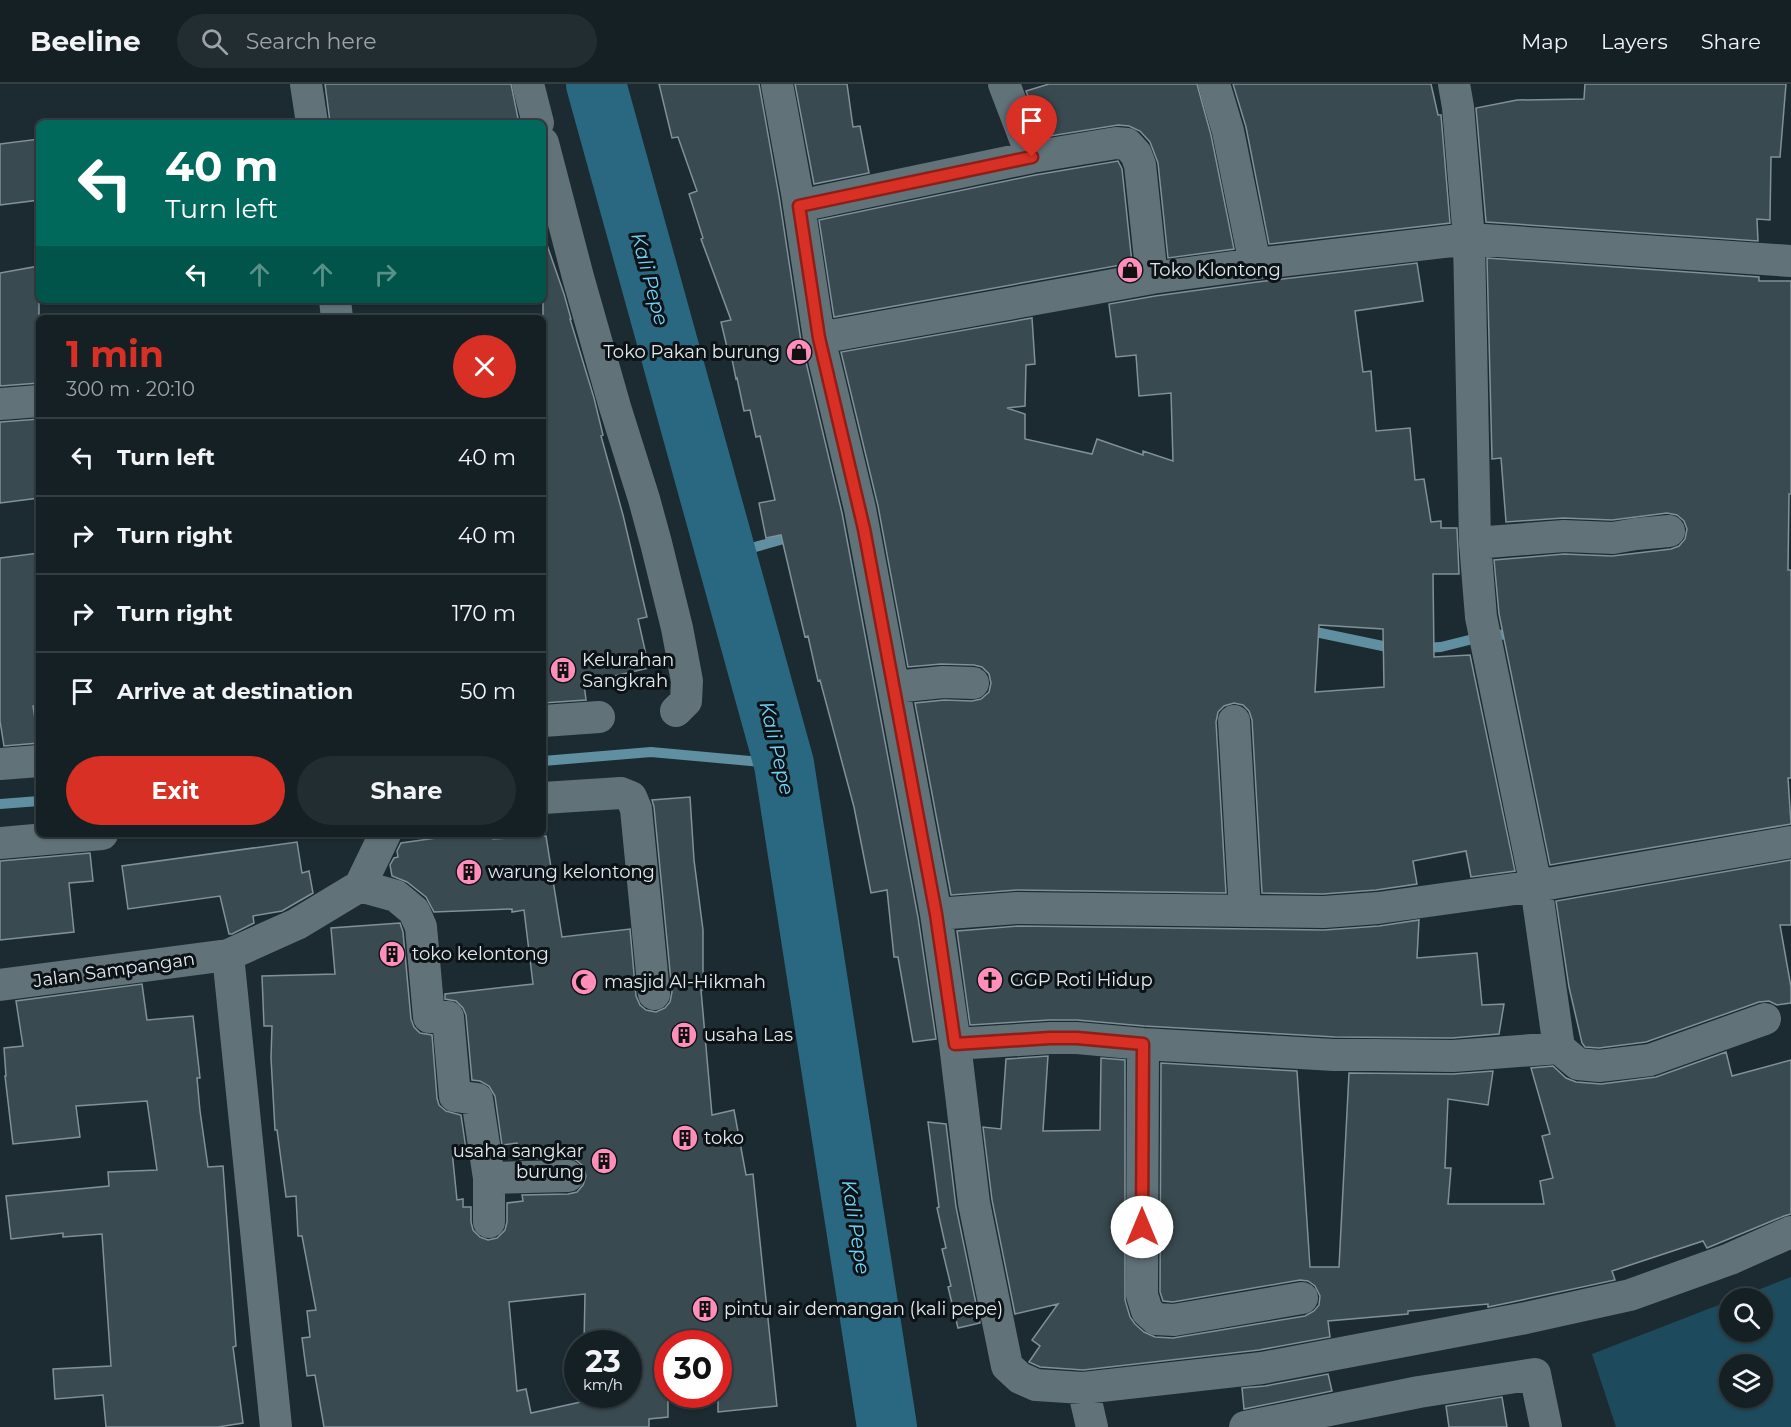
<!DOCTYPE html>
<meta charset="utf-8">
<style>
body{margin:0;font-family:Montserrat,sans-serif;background:#222d32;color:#f1f3f6;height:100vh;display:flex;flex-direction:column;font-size:22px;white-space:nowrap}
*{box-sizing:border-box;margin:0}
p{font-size:20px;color:#9da3a7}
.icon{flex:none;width:33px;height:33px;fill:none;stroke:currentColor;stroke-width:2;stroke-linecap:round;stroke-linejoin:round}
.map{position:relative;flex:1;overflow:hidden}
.panel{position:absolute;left:36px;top:231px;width:510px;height:522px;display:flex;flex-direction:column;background:#152025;border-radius:9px;box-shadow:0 2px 4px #0004,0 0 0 2px #343e42}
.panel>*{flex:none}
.hud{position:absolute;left:36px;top:36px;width:510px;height:183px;border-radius:9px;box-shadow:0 2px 4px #0004,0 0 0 2px #343e42;background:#00695c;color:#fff;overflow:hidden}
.controls{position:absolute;left:1719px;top:1204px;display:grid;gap:12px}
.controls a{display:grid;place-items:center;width:54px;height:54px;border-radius:50%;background:#152025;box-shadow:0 2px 4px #0004,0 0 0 2px #343e42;font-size:30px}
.speed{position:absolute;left:564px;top:1246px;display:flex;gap:12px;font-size:30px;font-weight:700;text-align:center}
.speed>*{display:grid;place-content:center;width:78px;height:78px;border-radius:50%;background:#152025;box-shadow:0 2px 4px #0004,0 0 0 2px #343e42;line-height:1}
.speed small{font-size:15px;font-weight:400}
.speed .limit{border:9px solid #d22;background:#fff;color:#111}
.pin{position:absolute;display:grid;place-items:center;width:51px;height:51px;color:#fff;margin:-62px -26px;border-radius:50% 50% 50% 0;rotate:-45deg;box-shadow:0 0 6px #0007}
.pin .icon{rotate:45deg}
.me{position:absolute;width:66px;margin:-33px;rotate:0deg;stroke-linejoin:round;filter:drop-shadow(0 0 4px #0008)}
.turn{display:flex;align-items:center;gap:21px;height:126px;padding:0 30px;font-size:27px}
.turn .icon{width:78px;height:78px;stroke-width:2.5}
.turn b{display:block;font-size:42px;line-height:51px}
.lanes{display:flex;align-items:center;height:57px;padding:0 30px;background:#0003;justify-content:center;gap:30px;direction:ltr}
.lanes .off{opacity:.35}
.round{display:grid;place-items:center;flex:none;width:63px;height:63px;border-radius:32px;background:#222d32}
.headline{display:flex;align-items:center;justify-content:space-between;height:102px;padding:0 30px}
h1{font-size:36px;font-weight:700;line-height:45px;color:#d93025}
.action{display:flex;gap:12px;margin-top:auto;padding:12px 30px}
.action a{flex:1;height:69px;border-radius:36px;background:#d93025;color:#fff;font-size:24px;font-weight:700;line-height:69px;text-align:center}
.action a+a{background:#222d32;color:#f1f3f6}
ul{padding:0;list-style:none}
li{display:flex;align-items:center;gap:18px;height:78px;padding:0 30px;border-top:2px solid #343e42}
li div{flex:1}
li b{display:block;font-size:22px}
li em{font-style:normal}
header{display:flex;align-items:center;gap:36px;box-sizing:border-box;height:84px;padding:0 30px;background:#152025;border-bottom:2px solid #343e42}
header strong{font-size:28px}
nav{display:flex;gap:33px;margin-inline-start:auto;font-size:21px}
.search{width:420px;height:54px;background:#222d32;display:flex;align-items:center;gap:15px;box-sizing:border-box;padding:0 21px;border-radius:33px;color:#9da3a7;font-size:22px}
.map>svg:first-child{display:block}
.green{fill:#1d4b5d;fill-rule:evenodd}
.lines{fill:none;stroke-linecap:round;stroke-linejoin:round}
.stream{stroke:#608fa1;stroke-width:10}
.river{stroke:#296880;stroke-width:60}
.building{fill:#3a4a51;stroke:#809199;stroke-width:1.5;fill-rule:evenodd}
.minor{stroke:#617279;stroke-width:32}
.route-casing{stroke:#8d1f18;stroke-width:15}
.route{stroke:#d93025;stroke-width:10}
.labels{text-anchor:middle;stroke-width:6;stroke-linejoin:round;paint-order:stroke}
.poi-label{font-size:18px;fill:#e0eaee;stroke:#0c1215;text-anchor:start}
.street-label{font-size:18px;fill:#e0eaee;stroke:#0c1215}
.water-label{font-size:20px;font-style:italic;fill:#72d1f7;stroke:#0c1215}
</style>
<header>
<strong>Beeline</strong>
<div class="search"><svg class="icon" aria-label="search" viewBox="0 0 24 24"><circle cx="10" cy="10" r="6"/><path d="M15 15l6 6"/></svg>Search here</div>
<nav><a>Map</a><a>Layers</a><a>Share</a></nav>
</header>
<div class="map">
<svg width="1791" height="1343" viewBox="0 0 1791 1343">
<rect width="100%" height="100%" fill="#1c2b31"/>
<path class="green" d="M1791 1193V1343H1616L1592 1270 1729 1217 1730 1248H1762V1215H1735ZM1730 1281H1762V1314H1730Z"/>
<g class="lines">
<path class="stream" d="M727 471 794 452
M1306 546 1397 565
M1421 564 1441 563 1477 554 1515 549
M543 677 651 668 784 680
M0 720 39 717"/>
<path class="river" d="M596 0 784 680 887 1343"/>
</g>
<path class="building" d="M325 0H511L519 39 330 38Z
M659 0H759L779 112 801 257 842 429 918 833 936 955 913 958 898 873H894L887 806 871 809 854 723 820 596 818 597 808 552 805 553 781 451 766 454 759 419 775 416 760 352 756 353 750 326 744 327 737 294 736 295 732 275 730 276 721 238 731 236 701 155 703 154 689 110 697 107 678 53 672 54Z
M795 0H847L853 43 860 42 869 89 814 100Z
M1049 0H1197L1211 51 1234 165 1168 174 1158 79 1150 58 1140 47 1129 42 1118 41 1044 53 1026 7Z
M1233 0H1431L1438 31H1441L1450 139 1269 160 1246 43Z
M1585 0H1786L1780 73H1771L1770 136 1757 135 1758 157 1486 138 1476 24 1517 16 1584 15Z
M39 55V116L0 121V60Z
M1118 77 1122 85 1132 179 834 233 819 136 1035 91Z
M547 161 564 210 571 235H570L594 314 603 351 601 352 623 431 647 533 638 535 649 584 584 599 586 616 543 619V162Z
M1487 174 1759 193V197H1791V410H1789L1788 486H1791V694H1788L1791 740 1550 781 1499 530 1494 476 1564 470 1612 472 1671 465 1679 462 1685 455 1687 445 1684 437 1677 431 1667 429 1612 436 1563 434 1506 438 1501 374 1492 375Z
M1417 179 1423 217 1355 227 1363 288 1371 287 1376 347 1410 344 1415 396 1424 395 1431 438 1441 437V444H1457L1459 490H1433L1434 573 1470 571 1515 787 1471 793 1466 767 1413 777 1417 800 1376 806 1323 810 1262 809 1252 636 1249 627 1243 621 1234 619 1224 622 1218 628 1216 638 1226 809 1017 806 951 811 915 619 944 616 972 617 981 615 989 608 991 599 989 590 982 583 974 581 941 580 908 583 878 422 841 268 1032 234 1035 280 1026 281 1025 322 1007 324 1025 330V355L1092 370 1097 355 1143 371V367L1173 377 1171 309 1139 312 1136 271 1116 273 1109 220 1155 212 1257 198ZM1319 541 1383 545 1384 603 1315 608Z
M39 182V299L0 302V189Z
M39 335V414L0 419V338Z
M39 469V621L33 622 39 659 4 662 0 637V474Z
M690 713 694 776 703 846V906H701L712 1031 734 1026 746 1091 753 1090 777 1322 718 1328V1260H668V1333L649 1335V1343H324L315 1291 307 1292 302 1254 310 1253 307 1227 316 1226 302 1152H298L296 1112 286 1113 277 1046H275L271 974 272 942H264L262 892 335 890 331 844 400 839 403 848 411 935 414 943 420 949 432 951 437 1014 439 1021 446 1027 461 1031 466 1065 452 1067 457 1116 463 1115V1123H471V1138L473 1146 480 1153 488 1156 497 1154 505 1146 507 1138V1119L523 1117 522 1111 568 1110 577 1108 583 1101 586 1092 583 1082 576 1076 568 1074 519 1075 517 1059 502 1061 495 1012 489 1002 480 997 472 996 466 931 463 924 456 917 445 915V910L533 900 524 826 512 828V825L434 828 426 813 407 798 392 792 390 781 394 774 398 773 397 767 401 759 443 753V750H493V755L546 752 562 853 630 845 636 912 640 921 646 926 656 928 665 924 670 918 672 908 654 723 652 716ZM585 1210 584 1260H628V1311H612L531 1329 526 1305 517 1307 509 1218Z
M297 758 302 789 309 787 313 809 282 827 253 832 254 839 232 850H229L220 812 128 825 122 782Z
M90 769 93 797 69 799 74 848 0 856V777Z
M1791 776V841H1780L1791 903V919L1777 921 1769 917 1759 918 1646 958 1599 964 1585 963 1582 959 1569 903 1556 817Z
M1419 836 1417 874 1477 869 1482 921 1504 920 1499 950 1452 954 1335 953 1144 942 1077 936H1049L970 941 957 847 1018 842 1324 846 1379 842Z
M142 900 147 936 193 932 200 994H197L200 1027 208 1083 223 1082 236 1262 233 1263 243 1339 218 1343H106L103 1311 55 1315 53 1285 111 1282 102 1150 63 1153V1149L11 1155 6 1112 109 1102 108 1088 157 1086 147 1017 76 1022 80 1053 13 1060 5 992H6L4 964 23 962 16 917Z
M1726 968 1732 992 1791 976V1130L1784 1132 1707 1164 1703 1157 1612 1187 1615 1196 1522 1216 1488 1223V1220L1408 1227V1230L1328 1237 1330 1253 1259 1266 1083 1286 1040 1283 1029 1278 1040 1262 1032 1256 1058 1220 1015 1230 992 1116 983 1043 1001 1045 1006 975 1048 972 1043 1047 1100 1046 1101 974 1125 976V1216L1130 1233 1135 1240 1144 1248 1155 1253 1173 1254 1305 1232 1314 1227 1319 1221 1320 1212 1315 1202 1308 1197 1300 1196 1173 1218 1163 1217 1160 1208 1161 979 1297 987 1310 1183H1339L1349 989 1453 990 1493 987 1488 1021 1448 1015 1445 1084H1451L1448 1120H1544L1540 1097 1553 1094 1542 1052 1550 1050 1531 984 1553 982 1566 994 1576 998 1601 1000 1656 993Z
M928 1038 946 1040 956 1123 980 1239 958 1244 948 1203 951 1202 942 1165 946 1164 937 1124 939 1123Z
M1328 1290 1332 1307 1244 1325 1242 1304 1265 1302Z
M1502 1313 1507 1343H1449L1446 1322Z"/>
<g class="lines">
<path class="minor" d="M306 0 312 39
M528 0 538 39
M777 0 797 109 819 254 860 425 936 830 955 960 974 1119 1007 1282 1020 1294 1036 1301 1083 1304 1262 1284 1526 1234 1630 1211 1730 1175 1791 1148
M1004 0 1032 73
M1214 0 1228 47 1255 180
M1454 0 1458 23 1469 155 1475 459 1481 533 1536 802 1559 964 1578 980 1599 982 1650 976 1765 935
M543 59 578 193 615 323 644 415 656 459 677 544 687 597 686 617 676 627
M799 122 1032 73 1116 59 1127 60 1136 70 1140 81 1152 194
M335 216 337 234
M819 254 1152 194 1255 180 1469 155 1791 177
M0 320 39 317
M1475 459 1564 452 1613 454 1636 450 1669 447
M894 603 943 598 973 599
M543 637 599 633
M1234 637 1245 827
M0 680 39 677
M543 714 621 709 631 713 636 725 654 910
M0 759 102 750
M360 802 396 812 414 827 421 843 429 933H448L455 1012 477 1015 489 1094V1138
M936 830 1017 824 1324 828 1378 824 1536 802 1791 758
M228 871 276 1343
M0 901 228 871 297 840 360 802 385 750
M955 960 1050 954H1077L1143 960 1334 971H1375L1453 972 1559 964
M1143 960 1142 1211 1147 1227 1156 1235 1174 1236 1302 1214
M489 1094 568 1092
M1083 1304 1092 1343
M1245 1343 1419 1308 1535 1290 1546 1343"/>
</g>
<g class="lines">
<g class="route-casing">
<path id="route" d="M1032 73 799 122 819 254 864 445 936 830 955 960 1050 954H1077L1143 960 1142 1143"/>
</g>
<use href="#route" class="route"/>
</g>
<defs>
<g id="shop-disc" transform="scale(1.35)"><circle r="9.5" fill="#ff8ebb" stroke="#0c1215"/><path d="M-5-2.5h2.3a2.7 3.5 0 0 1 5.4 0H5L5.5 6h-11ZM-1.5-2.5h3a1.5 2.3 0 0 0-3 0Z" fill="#111"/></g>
<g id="building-disc" transform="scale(1.35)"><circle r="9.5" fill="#ff8ebb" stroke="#0c1215"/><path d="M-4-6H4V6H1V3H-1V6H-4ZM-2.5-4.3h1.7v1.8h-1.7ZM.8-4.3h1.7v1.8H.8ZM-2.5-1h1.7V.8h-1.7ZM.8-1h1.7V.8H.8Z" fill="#111"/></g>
<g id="church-disc" transform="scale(1.35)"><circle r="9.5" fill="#ff8ebb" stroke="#0c1215"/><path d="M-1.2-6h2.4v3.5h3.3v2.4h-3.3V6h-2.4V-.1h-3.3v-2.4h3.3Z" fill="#111"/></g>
<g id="mosque-disc" transform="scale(1.35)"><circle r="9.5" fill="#ff8ebb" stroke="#0c1215"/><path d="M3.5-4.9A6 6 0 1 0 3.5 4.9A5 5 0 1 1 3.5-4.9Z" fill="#111"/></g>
</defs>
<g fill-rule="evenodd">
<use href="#shop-disc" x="1130" y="186"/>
<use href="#shop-disc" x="799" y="268"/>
<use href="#building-disc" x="563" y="586"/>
<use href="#building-disc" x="469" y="788"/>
<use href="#building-disc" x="392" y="870"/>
<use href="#church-disc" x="990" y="896"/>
<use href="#mosque-disc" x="584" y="898"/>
<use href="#building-disc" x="684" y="951"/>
<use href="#building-disc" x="685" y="1054"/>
<use href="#building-disc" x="604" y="1077"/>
<use href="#building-disc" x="705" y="1225"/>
</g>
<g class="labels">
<g class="poi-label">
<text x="1150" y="192">Toko Klontong</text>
<text x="780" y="274" text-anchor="end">Toko Pakan burung</text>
<text x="582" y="582">Kelurahan<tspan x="582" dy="21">Sangkrah</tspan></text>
<text x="488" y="794">warung kelontong</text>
<text x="412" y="876">toko kelontong</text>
<text x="1010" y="902">GGP Roti Hidup</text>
<text x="604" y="904">masjid Al-Hikmah</text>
<text x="704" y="957">usaha Las</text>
<text x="704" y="1060">toko</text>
<text x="584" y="1073" text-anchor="end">usaha sangkar<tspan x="584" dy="21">burung</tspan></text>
<text x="724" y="1231">pintu air demangan (kali pepe)</text>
</g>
<g class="street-label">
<text transform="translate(114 886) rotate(-8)" y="6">Jalan Sampangan</text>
</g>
<g class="water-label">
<text transform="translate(650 195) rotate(75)" y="7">Kali Pepe</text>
<text transform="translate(777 664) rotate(77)" y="7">Kali Pepe</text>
<text transform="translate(856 1143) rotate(81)" y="7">Kali Pepe</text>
</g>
</g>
</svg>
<div class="controls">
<a><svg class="icon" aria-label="search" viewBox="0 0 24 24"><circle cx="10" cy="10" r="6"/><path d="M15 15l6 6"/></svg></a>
<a><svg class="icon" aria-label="layers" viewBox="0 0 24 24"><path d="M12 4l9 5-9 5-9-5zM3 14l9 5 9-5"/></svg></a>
</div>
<div class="speed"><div>23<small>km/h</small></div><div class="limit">30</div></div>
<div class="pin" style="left:1032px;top:73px;background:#d93025"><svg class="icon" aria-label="arrive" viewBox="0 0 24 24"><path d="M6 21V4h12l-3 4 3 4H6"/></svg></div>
<svg class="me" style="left:1142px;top:1143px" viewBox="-20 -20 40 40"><circle r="19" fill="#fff"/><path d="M0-13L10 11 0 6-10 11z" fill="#d93025"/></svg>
<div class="hud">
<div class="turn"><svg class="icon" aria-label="left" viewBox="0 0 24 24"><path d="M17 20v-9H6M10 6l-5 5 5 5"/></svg><div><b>40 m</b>Turn left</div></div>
<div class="lanes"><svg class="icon" aria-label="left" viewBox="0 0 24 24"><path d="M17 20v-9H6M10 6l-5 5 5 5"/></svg><svg class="icon off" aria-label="ahead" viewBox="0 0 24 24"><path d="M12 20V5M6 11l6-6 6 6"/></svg><svg class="icon off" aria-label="ahead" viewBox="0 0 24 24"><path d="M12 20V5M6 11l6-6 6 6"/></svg><svg class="icon off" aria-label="right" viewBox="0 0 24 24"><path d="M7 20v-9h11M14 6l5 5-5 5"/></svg></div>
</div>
<section class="panel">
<div class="headline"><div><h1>1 min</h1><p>300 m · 20:10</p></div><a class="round" style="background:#d93025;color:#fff"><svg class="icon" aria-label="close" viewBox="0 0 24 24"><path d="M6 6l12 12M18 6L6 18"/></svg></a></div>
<ul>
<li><svg class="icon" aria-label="left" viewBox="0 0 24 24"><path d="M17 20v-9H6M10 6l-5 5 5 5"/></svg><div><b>Turn left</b></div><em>40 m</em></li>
<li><svg class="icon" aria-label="right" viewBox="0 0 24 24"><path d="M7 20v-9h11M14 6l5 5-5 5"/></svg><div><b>Turn right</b></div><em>40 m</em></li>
<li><svg class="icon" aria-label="right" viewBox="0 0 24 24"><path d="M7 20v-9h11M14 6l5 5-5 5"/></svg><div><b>Turn right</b></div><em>170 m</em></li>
<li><svg class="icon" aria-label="arrive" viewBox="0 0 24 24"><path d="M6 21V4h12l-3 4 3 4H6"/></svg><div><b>Arrive at destination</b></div><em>50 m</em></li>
</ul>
<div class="action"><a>Exit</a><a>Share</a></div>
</section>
</div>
